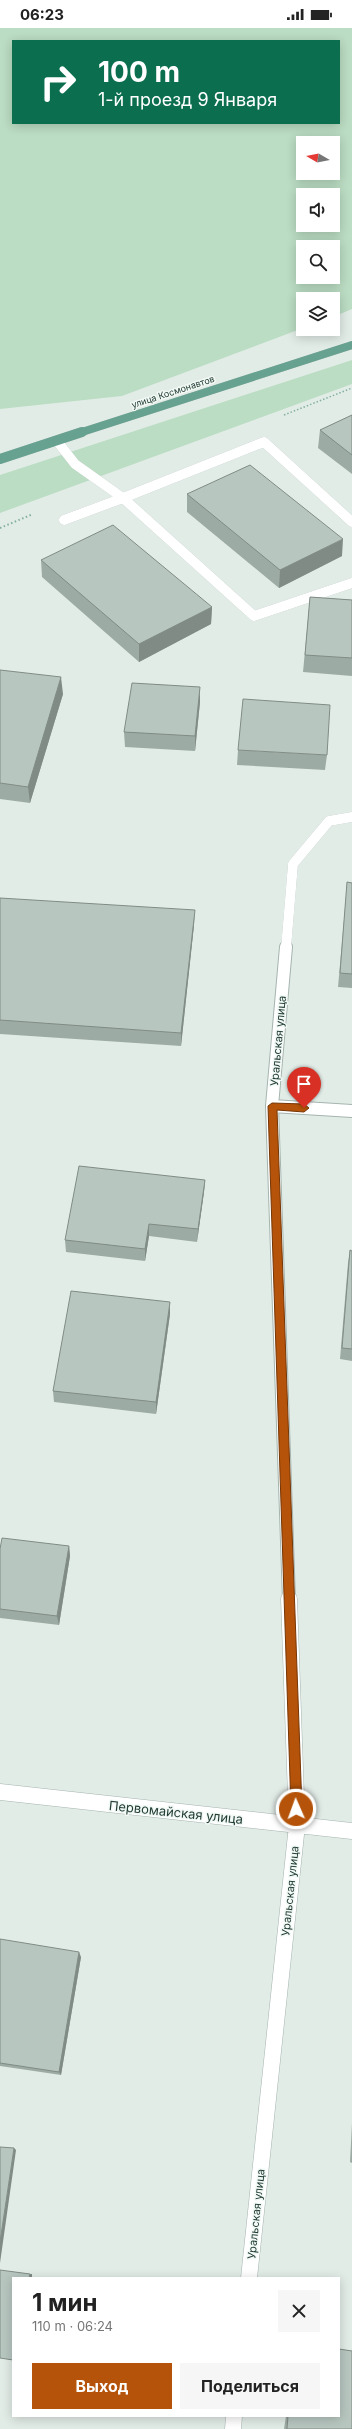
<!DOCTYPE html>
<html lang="ru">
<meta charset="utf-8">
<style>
body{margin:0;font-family:Inter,sans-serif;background:#f6f6f6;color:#222;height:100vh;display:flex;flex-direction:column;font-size:15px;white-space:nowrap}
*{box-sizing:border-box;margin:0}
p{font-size:13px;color:#767676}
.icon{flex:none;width:22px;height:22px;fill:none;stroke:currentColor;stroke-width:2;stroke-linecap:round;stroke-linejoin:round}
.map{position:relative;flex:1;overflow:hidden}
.side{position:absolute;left:12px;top:2249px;width:328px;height:140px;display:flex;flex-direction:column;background:#fff;border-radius:0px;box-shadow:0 2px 10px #0003}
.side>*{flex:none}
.banner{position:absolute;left:12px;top:12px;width:328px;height:84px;border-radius:0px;box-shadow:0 2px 10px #0003;background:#0b6e4f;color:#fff;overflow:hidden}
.needle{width:26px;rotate:279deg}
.fabs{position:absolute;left:296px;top:108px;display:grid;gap:8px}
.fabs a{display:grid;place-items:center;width:44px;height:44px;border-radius:0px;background:#fff;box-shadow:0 2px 10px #0003;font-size:20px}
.pin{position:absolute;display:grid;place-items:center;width:34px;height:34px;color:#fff;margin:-41px -17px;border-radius:50% 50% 50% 0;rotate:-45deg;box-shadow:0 0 4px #0007}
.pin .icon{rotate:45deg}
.me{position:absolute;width:44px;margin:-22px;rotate:358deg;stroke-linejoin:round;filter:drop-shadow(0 0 3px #0008)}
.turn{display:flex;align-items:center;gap:14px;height:84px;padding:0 20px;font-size:18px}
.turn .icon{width:52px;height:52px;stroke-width:2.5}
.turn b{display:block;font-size:28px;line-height:34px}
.round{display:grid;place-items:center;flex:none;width:42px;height:42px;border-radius:0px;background:#f6f6f6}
.head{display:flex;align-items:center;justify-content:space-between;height:68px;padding:0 20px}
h1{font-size:24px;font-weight:700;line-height:30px}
.primary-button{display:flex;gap:8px;margin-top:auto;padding:8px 20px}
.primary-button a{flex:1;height:46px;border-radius:0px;background:#b45309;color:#fff;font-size:16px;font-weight:700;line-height:46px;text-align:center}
.primary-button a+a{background:#f6f6f6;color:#222}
.status{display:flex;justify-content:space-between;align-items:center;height:28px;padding:0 20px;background:#fff;direction:ltr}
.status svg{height:11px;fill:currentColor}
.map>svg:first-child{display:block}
.green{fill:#bbddc3;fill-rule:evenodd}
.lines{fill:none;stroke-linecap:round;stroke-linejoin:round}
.minor-far2-casing{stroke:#a5b4ae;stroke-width:10}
.minor-far1-casing{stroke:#a5b4ae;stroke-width:14}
.minor-casing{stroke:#a5b4ae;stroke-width:17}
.major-far1-casing{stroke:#c1c9c6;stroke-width:8}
.major-casing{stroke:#c1c9c6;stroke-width:10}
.path-far1{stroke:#83afa0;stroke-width:1.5;stroke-dasharray:1.5 2;stroke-linecap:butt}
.path{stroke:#83afa0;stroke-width:2;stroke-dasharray:1.5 2.5;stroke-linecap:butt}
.minor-far2{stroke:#fff;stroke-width:10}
.minor-far1{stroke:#fff;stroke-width:12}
.minor{stroke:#fff;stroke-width:16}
.major-far1{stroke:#67a190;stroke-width:8}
.major{stroke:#67a190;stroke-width:10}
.wall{fill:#9daba5}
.shaded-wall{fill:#808b86}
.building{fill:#b7c7c0;stroke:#808b86}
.route{fill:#b45309;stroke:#753606}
.labels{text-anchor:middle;stroke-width:3;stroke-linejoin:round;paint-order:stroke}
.far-street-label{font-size:9px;fill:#223d35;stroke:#f2f9f5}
.street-label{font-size:11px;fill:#223d35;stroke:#f2f9f5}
.near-street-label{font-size:13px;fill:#223d35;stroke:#f2f9f5}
</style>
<div class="status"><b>06:23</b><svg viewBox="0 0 49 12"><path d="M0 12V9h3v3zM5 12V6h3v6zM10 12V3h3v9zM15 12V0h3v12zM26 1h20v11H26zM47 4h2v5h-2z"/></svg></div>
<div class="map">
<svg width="352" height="2401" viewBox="0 0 352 2401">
<rect width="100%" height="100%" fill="#e2ece7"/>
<path class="green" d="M0 0H352V281L333 289V271H303V300L122 368 0 381ZM13 13H339V95H13ZM303 115H333V145H303ZM303 167H333V197H303ZM303 219H333V249H303Z
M352 332V356L0 485V447Z"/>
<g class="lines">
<g class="minor-far2-casing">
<path id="minor-far2" d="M57 413 75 436 123 470 264 414 352 494
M64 492 123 470 254 588 352 555
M286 920 293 836 329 793 352 789"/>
</g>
<g class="minor-far1-casing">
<path id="minor-far1" d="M286 919 272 1078 289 1572
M272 1078 352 1083"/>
</g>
<g class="minor-casing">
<path id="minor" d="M0 1764 352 1803
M249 2250 297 1797 289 1571
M233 2401 234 2388"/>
</g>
<g class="major-far1-casing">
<path id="major-far1" d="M79 405 352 317"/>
</g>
<g class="major-casing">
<path id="major" d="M0 431 82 404"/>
</g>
<path class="path-far1" d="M284 387 352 360"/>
<path class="path" d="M0 500 33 486"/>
<use href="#minor-far2" class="minor-far2"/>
<use href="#minor-far1" class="minor-far1"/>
<use href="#minor" class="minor"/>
<use href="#major-far1" class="major-far1"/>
<use href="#major" class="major"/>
</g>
<path class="wall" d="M352 387V446L318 420 320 402Z
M187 466 342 528 279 560 187 484Z
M41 532 212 579 211 596 139 634 42 549Z
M310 569 352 572V648L303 644Z
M0 642 63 666 30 775 0 771Z
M200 674 195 723 125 719 124 704Z
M238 722 327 727 325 742 237 737Z
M347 854 352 855V960L338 959 346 869Z
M0 870 194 897 181 1018 0 1006Z
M205 1152 204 1164 197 1214 149 1208 145 1233 66 1224 65 1212Z
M350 1222 352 1223V1333L340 1331 348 1235Z
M170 1286 156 1386 54 1374 53 1363Z
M69 1518 70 1528 59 1597 0 1590V1521Z
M0 1911 81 1929 61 2047 0 2038Z
M352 2095V2135L350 2134Z
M339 2321 352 2323V2401H284L286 2388H339Z"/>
<path class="shaded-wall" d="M343 511 342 528 279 560 280 542Z
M212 579 211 596 139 634V616Z
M61 649 63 666 30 775 28 759Z
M200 659V674L195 723V708Z
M195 882 194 897 181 1018V1005Z
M205 1152 204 1164 197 1214 198 1201Z
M149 1196V1208L145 1233V1221Z
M170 1274V1286L156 1386V1374Z
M69 1518 70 1528 59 1597 57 1588Z
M79 1924 81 1929 61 2047 59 2044Z
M14 2120 16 2122 0 2235V2214Z
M30 2246H32V2250H29Z"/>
<path class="building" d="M352 387V427L320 402Z
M250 437 343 511 280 542 187 466Z
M113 497 212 579 139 616 41 532Z
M310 569 352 572V630L305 627Z
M0 642 61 649 28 759 0 755Z
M132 655 200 659 195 708 124 704Z
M243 671 330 677 327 727 238 722Z
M347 854 352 855V946L340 945Z
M0 870 195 882 181 1005 0 992Z
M79 1138 205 1152 198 1201 149 1196 145 1221 65 1212Z
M350 1222 352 1223V1321L342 1320Z
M71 1263 170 1274 156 1374 53 1363Z
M2 1510 69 1518 57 1588 0 1581V1521Z
M0 1911 79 1924 59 2044 0 2035Z
M0 2119 14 2120 0 2214Z
M0 2242 30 2246 29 2250H13V2332L0 2330Z
M339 2321 352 2323V2401H287L288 2388H339Z"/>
<path class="route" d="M272 1075 304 1076 309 1080 304 1084 277 1082 302 1781 296 1787 291 1781 268 1078Z"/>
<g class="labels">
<g class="far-street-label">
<text transform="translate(173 364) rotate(-18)" y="3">улица Космонавтов</text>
</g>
<g class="street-label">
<text transform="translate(278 1013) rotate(-85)" y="4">Уральская улица</text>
<text transform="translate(290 1863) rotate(-84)" y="4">Уральская улица</text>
<text transform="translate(256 2186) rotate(-84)" y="4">Уральская улица</text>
</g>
<g class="near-street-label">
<text transform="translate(176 1784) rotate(6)" y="5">Первомайская улица</text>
</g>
</g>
</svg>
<div class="fabs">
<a><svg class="needle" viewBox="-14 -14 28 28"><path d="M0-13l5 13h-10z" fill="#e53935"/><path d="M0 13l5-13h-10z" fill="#767676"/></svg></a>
<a><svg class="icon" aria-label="sound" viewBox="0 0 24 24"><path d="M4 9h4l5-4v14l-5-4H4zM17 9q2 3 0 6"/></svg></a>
<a><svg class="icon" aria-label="search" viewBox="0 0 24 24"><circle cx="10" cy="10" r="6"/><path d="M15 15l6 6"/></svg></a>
<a><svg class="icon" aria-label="layers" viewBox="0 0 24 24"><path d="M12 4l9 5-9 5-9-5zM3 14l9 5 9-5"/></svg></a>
</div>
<div class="pin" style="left:304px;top:1080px;background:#d93025"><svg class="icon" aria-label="arrive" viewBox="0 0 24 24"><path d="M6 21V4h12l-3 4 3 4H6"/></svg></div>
<svg class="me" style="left:296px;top:1781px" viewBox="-20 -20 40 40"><circle r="17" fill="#b45309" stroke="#fff" stroke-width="3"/><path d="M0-11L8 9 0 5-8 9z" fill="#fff"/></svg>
<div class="banner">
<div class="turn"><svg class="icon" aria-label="right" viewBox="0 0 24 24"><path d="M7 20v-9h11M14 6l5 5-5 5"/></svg><div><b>100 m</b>1-й проезд 9 Января</div></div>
</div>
<section class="side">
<div class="head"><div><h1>1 мин</h1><p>110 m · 06:24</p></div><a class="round"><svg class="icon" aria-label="close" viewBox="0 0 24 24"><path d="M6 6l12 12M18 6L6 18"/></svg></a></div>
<div class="primary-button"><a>Выход</a><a>Поделиться</a></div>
</section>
</div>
